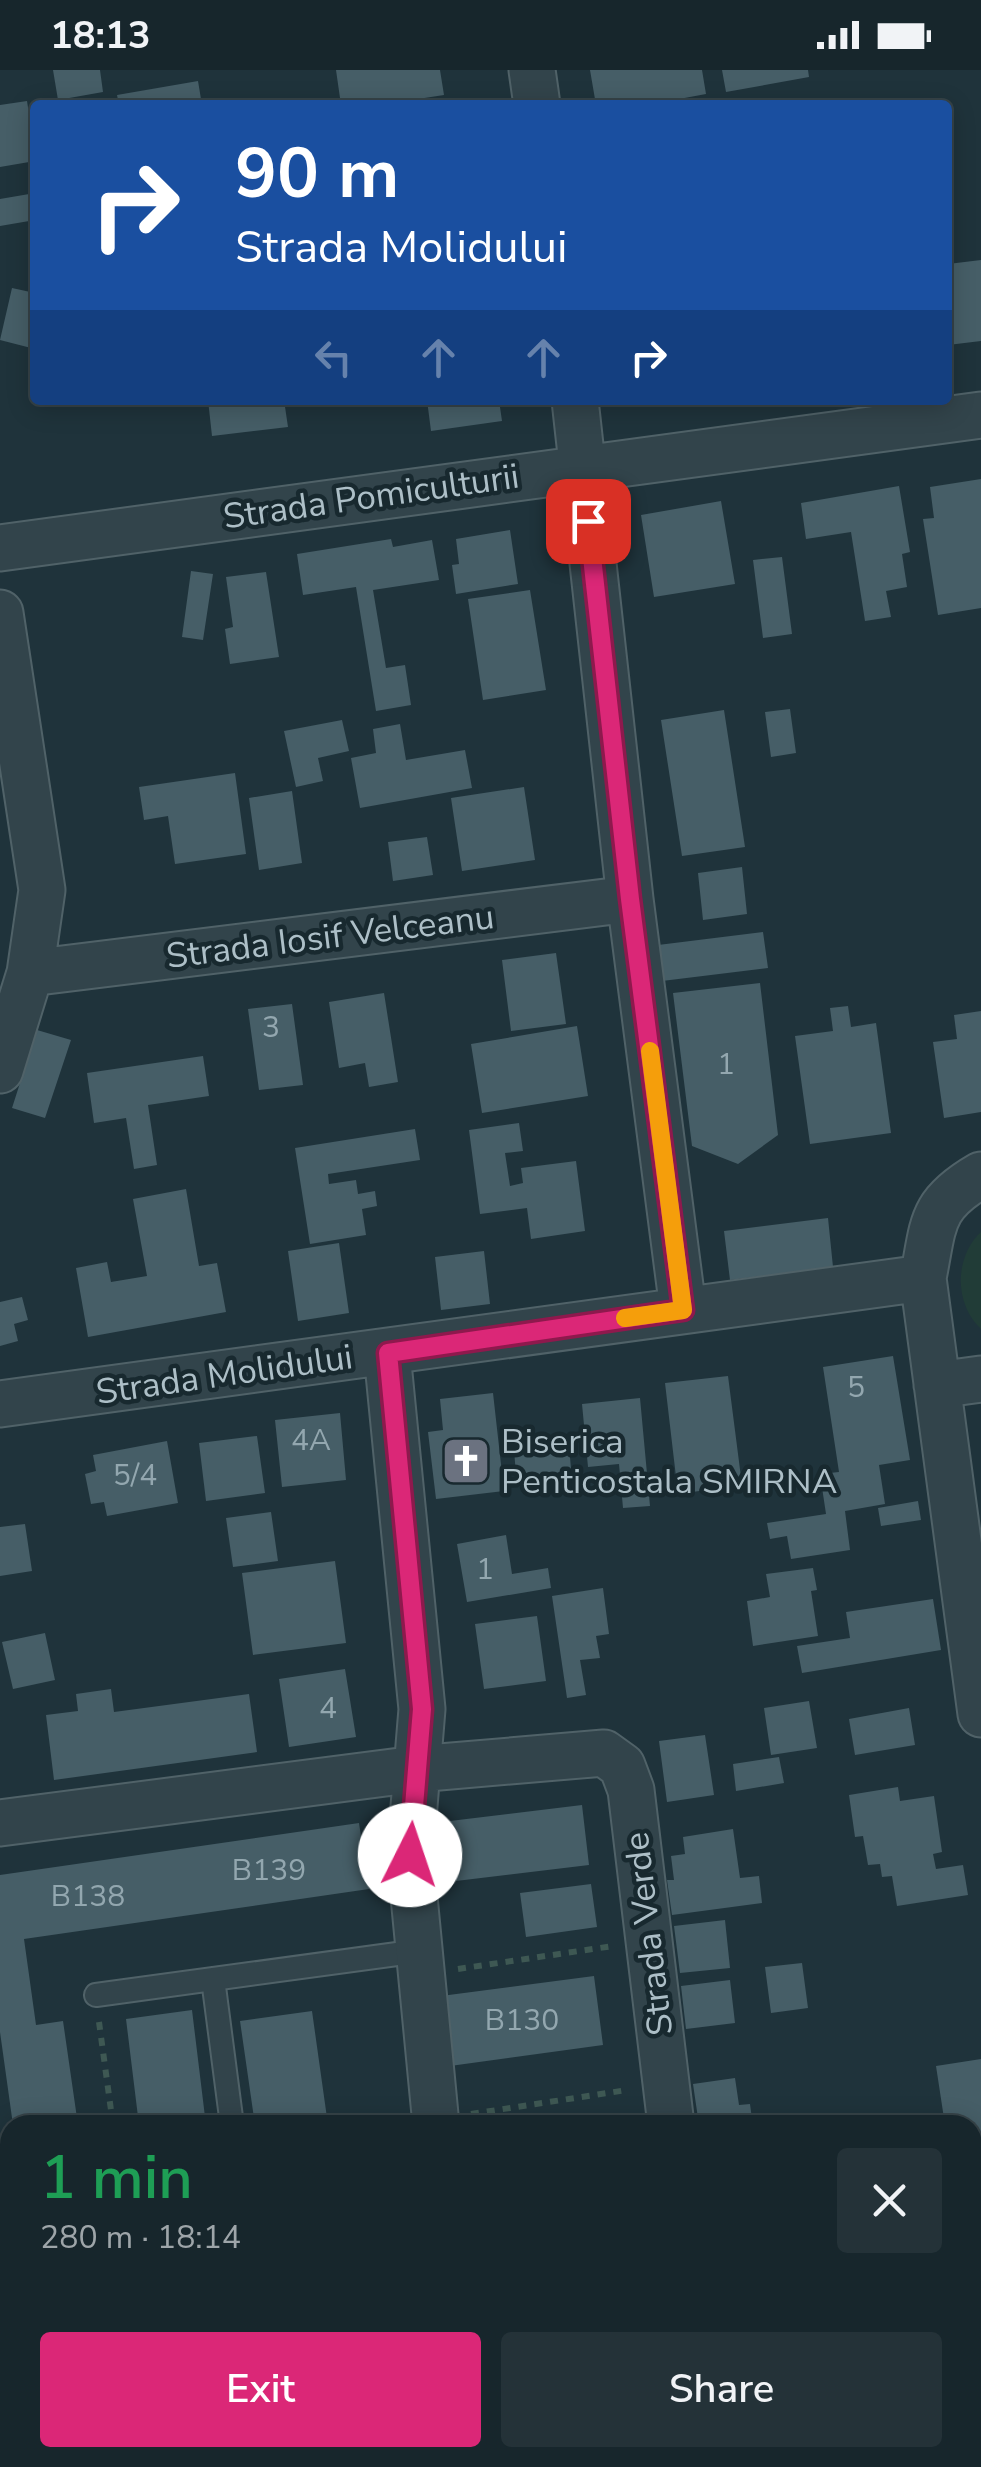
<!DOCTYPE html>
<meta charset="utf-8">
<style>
body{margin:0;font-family:"Nunito Sans",sans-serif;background:#243238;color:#f1f3f6;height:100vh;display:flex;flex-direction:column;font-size:38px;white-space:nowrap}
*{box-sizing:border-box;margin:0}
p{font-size:32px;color:#9ea5a9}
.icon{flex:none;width:55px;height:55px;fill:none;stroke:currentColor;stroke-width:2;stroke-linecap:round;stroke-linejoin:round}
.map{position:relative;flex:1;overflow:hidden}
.panel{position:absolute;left:0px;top:2045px;width:982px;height:352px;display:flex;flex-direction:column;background:#17262c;border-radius:30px 30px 0 0;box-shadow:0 5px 25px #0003,0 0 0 2px #364348}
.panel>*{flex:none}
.top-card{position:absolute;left:30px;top:30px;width:922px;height:305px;border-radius:10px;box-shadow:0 5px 25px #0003,0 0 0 2px #364348;background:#1a4fa0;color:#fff;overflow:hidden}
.pin{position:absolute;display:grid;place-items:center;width:85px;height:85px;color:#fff;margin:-42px;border-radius:20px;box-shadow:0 5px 15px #0006}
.me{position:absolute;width:110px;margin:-55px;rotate:4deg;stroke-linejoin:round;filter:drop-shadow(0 0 8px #0008)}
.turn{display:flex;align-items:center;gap:35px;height:210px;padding:0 40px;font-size:45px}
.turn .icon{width:130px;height:130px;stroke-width:2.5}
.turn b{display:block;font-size:70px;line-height:85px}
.lanes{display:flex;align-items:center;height:95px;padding:0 40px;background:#0003;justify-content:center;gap:50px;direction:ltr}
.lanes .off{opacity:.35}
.round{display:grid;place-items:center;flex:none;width:105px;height:105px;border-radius:10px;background:#243238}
.summary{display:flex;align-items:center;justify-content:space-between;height:170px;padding:0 40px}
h1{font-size:60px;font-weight:600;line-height:75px;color:#1e9e55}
.primary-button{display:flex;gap:20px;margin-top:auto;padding:20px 40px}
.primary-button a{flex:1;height:115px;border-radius:10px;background:#db2777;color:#fff;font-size:40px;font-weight:600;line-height:115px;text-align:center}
.primary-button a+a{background:#243238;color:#f1f3f6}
.status{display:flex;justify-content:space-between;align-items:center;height:70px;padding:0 50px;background:#17262c;direction:ltr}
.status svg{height:28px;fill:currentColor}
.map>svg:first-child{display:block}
.green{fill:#213c37}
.building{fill:#465e67}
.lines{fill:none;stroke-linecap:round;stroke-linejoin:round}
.lane-casing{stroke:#506268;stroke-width:26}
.street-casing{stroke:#506268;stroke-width:49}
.path{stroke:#3e5853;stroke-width:6;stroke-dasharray:8 8;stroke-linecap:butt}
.lane{stroke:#32444b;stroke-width:22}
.street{stroke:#32444b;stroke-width:45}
.route-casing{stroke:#8e194d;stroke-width:25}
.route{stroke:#db2777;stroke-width:18}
.slow{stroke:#f59e0b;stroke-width:18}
.labels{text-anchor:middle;stroke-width:9;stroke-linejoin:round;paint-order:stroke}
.number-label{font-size:30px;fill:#93a7af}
.street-label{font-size:35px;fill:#adbfc7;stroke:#18292f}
.poi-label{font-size:35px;fill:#adbfc7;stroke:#18292f;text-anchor:start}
</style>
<div class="status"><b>18:13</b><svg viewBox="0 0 49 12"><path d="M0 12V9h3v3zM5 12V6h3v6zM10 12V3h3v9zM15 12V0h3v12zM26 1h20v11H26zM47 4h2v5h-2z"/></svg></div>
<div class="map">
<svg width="981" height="2397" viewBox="0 0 981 2397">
<rect width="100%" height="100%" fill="#1f333b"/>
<path class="green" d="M981 1162V1259C954 1234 954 1187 981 1162Z"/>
<path class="building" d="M53 0H100L103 22 58 30Z
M336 0H440L444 25 379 35H341Z
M590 0H702L706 24 647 35H596Z
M722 0H808L809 7 726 22Z
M198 11 202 35H119L117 25Z
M27 31 32 63 35 62V91L0 97V35Z
M35 123V150L0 156V129Z
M981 190V271L948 275V194Z
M12 218 35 223V279L0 270Z
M208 330H284L288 357 212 366Z
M427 330H499L502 351 431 361Z
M981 409V538L938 545 923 449 934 448 930 417Z
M899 416 910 482 902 484 907 517 886 521 891 547 865 551 851 462 806 469 801 433Z
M721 431 735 514 654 527 641 445Z
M510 460 518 514 456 524 452 495 459 494 456 469Z
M391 469 393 477 432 470 439 510 373 520 386 598 405 595 411 635 376 641 356 517 303 525 297 484Z
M782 487 792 564 763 568 753 490Z
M191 501 213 504 203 570 182 567Z
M266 502 279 587 230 594 225 559 233 557 226 507Z
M530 520 546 620 483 630 468 529Z
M790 639 796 683 771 687 765 642Z
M724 640 745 777 682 786 661 650Z
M342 650 349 681 318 688 323 711 296 717 284 661Z
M400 654 406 690 465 680 472 718 360 738 351 688 376 683 373 659Z
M235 703 246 784 175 794 168 746 144 750 139 717Z
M524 717 535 790 462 801 451 728Z
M292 721 302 793 259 800 249 728Z
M427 767 433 805 393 811 388 772Z
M742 797 747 844 703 850 698 803Z
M763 862 768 898 662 911 658 875Z
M556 883 566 954 511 961 502 890Z
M760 913 778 1065 738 1094 692 1076 673 923Z
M384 923 398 1012 369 1017 365 993 339 998 329 932Z
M292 934 303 1015 259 1020 248 939Z
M848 936 851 957 876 953 891 1063 810 1074 795 966 833 961 830 938Z
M981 941V1042L944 1048 933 972 957 969 954 945Z
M577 956 588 1026 482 1043 471 974Z
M37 960 71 970 45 1048 12 1038Z
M203 986 209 1026 148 1035 157 1095 134 1099 126 1048 94 1053 87 1003Z
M519 1053 523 1081 505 1083 510 1116 523 1113 521 1098 576 1091 585 1161 531 1169 527 1138 480 1144 469 1060Z
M415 1059 420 1090 328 1104 329 1114 356 1110 358 1124 375 1121 377 1136 362 1139 366 1165 310 1174 295 1078Z
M186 1119 199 1196 217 1193 226 1242 88 1267 76 1198 107 1192 111 1212 147 1206 133 1129Z
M828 1148 833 1197 730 1210 724 1161Z
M339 1173 349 1243 298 1251 288 1181Z
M484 1181 490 1234 441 1240 435 1187Z
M22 1227 28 1250 14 1254 18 1271 0 1276V1232Z
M893 1286 910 1390 879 1395 885 1434 845 1441 850 1480 791 1489 787 1466 770 1469 767 1453 826 1444 820 1404 839 1402 823 1297Z
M728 1306 742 1415 678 1424 665 1313Z
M493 1323 504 1421 436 1429 428 1362 443 1360 440 1329Z
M640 1328 650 1436 623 1438 619 1394 588 1397 582 1334Z
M340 1343 346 1410 282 1417 275 1350Z
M257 1366 265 1423 206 1431 199 1373Z
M167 1371 178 1433 107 1446 104 1432 91 1434 85 1404 96 1401 93 1385Z
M569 1375 572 1411 517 1417 514 1380Z
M918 1431 921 1450 881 1456 878 1438Z
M271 1442 278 1491 233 1497 226 1448Z
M25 1454 32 1501 0 1506V1457Z
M506 1465 512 1504 548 1498 551 1518 467 1532 457 1474Z
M335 1491 346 1573 253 1585 242 1503Z
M813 1498 817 1520 811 1521 818 1566 753 1576 747 1531 770 1527 766 1504Z
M603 1518 609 1564 596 1566 600 1588 580 1590 586 1625 567 1628 552 1526Z
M933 1529 941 1580 802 1603 797 1576 850 1568 846 1542Z
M537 1546 546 1611 484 1619 475 1554Z
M45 1563 55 1610 13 1619 2 1572Z
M345 1599 356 1667 289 1677 279 1609Z
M111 1619 114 1642 249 1624 257 1682 54 1710 46 1645 78 1641 76 1624Z
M809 1631 817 1678 771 1685 764 1638Z
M909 1638 915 1675 855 1685 849 1649Z
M705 1665 714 1725 667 1732 659 1671Z
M779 1687 784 1713 736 1721 733 1694Z
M898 1717 900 1731 934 1726 942 1782 933 1784 936 1799 963 1795 968 1825 897 1836 892 1806 882 1807 880 1794 868 1795 863 1766 855 1767 849 1725Z
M582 1735 589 1795 456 1811 450 1751Z
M359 1753 369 1819 24 1869 36 1955 63 1951 78 2055H13L0 1962V1805Z
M733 1759 740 1808 759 1806 762 1833 672 1845 667 1810H674L671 1786 685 1784 683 1767Z
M591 1814 597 1857 526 1867 520 1823Z
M725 1850 730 1898 680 1903 674 1856Z
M802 1893 808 1938 771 1943 765 1897Z
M594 1906 603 1975 450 1996 441 1926Z
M730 1910 735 1953 686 1959 681 1916Z
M192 1940 206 2055H139L126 1949Z
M312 1941 328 2055H255L240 1951Z
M981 1989V2065L972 2066V2055H945L936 1996Z
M735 2008 739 2035 750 2034 752 2049 786 2045 787 2055H699L693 2014Z
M981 2090V2165L972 2166V2092Z
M10 2177V2215L8 2216 2 2178Z
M981 2217V2265L972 2267V2218Z
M981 2372V2397H966L965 2388H972V2373Z
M753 2388H856L857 2397H754Z"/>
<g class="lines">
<g class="lane-casing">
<path id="lane" d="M213 1909 232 2055
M96 1925 419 1881
M0 2136 10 2135"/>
</g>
<g class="street-casing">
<path id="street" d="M532 0 537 35
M575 330 630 829 683 1239
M0 478 981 345
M0 543 42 820 30 903 0 1000
M30 903 630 829
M981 1105C929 1135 934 1154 923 1208L981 1644
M387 1283 422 1639 410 1785 436 2055
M937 1315 981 1309
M0 1334 923 1208
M0 1753 416 1699 604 1683 622 1696 631 1720 671 2055
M972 2302 981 2301
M702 2388 703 2397
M282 2397 346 2388"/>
</g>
<path class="path" d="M458 1899 613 1876
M99 1952 113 2055
M471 2044 627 2020"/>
<use href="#lane" class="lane"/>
<use href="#street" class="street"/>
</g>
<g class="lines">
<g class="route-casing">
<path id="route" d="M410 1785 422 1639 388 1283 683 1240 630 829 588 451"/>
</g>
<use href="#route" class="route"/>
<path class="slow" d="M625 1248 683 1240 650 981"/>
</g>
<defs>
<g id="church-square" transform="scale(2.5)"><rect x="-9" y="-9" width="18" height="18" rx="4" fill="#6b7280" stroke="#18292f"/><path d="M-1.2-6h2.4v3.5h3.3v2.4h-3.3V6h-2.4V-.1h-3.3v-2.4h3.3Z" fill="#fff"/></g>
</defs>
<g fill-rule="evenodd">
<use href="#church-square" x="466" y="1391"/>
</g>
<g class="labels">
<g class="number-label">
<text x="271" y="967">3</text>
<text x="726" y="1004">1</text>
<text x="856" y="1327">5</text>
<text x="311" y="1380">4A</text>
<text x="135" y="1415">5/4</text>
<text x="485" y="1509">1</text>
<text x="328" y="1648">4</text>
<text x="269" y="1810">B139</text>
<text x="88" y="1836">B138</text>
<text x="522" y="1960">B130</text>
</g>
<g class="street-label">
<text transform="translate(371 426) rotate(-8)" y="12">Strada Pomiculturii</text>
<text transform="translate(330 866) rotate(-7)" y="12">Strada Iosif Velceanu</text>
<text transform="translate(224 1304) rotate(-8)" y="12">Strada Molidului</text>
<text transform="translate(648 1864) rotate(-97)" y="12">Strada Verde</text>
</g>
<g class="poi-label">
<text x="501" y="1383">Biserica<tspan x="501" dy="40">Penticostala SMIRNA</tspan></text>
</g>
</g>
</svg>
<div class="pin" style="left:588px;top:451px;background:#d93025"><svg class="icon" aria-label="arrive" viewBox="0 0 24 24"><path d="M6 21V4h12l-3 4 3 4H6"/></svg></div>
<svg class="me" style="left:410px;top:1785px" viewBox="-20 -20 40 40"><circle r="19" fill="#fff"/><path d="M0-13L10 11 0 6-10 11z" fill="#db2777"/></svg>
<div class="top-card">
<div class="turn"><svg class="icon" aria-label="right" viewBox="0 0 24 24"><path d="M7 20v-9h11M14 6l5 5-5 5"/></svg><div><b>90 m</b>Strada Molidului</div></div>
<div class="lanes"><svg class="icon off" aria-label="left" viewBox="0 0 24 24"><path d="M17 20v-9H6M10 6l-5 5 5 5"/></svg><svg class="icon off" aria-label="ahead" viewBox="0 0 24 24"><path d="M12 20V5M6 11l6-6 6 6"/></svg><svg class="icon off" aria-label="ahead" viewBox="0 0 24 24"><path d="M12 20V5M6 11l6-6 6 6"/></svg><svg class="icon" aria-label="right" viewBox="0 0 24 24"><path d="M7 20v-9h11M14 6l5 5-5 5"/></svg></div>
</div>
<section class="panel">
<div class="summary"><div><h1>1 min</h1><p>280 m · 18:14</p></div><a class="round"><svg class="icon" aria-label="close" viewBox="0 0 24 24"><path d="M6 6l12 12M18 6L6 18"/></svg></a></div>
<div class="primary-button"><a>Exit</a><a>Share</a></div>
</section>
</div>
